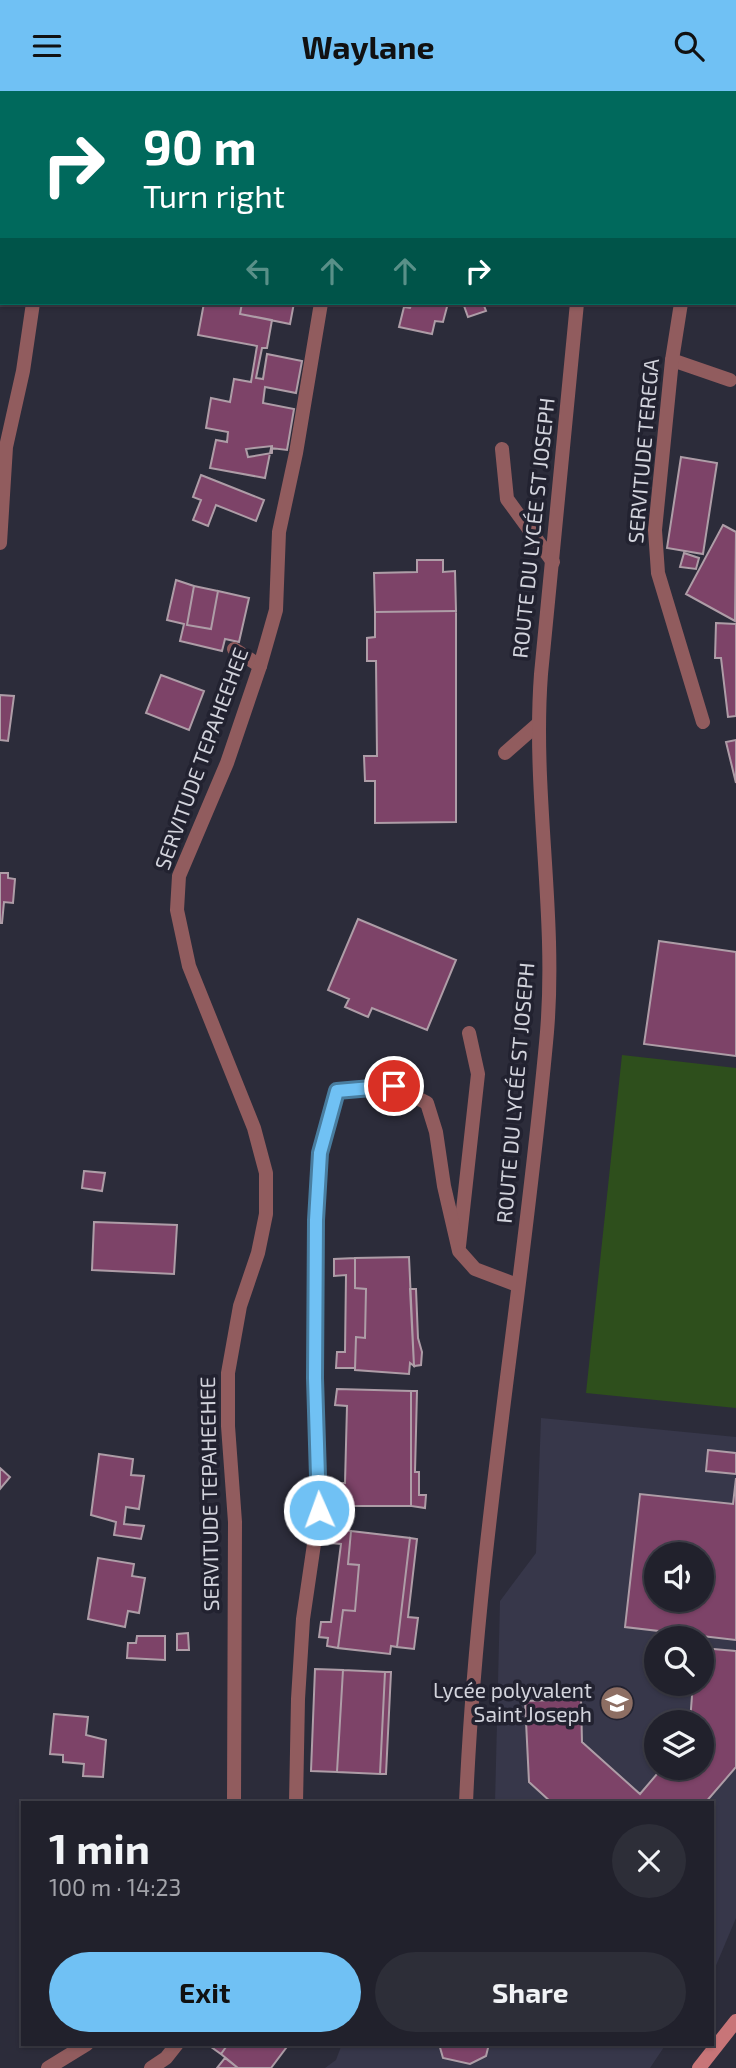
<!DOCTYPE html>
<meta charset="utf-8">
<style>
body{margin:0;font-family:"Exo 2",sans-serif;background:#2d2e38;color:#f1f3f6;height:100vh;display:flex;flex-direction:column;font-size:26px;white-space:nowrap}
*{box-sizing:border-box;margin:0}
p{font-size:23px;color:#a2a3a9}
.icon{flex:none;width:38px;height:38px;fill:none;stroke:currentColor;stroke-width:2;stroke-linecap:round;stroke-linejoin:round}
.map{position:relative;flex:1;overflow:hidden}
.sheet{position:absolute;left:21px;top:1710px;width:693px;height:245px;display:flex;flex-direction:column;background:#21212c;border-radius:0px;box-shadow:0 2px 5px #0004,0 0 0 2px #3e3e48}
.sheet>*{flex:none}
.top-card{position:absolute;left:0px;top:0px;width:737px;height:214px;box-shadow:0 2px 5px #0004,0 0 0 2px #3e3e48;background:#00695c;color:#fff;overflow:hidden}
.tools{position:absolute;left:644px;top:1451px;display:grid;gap:14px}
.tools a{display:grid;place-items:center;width:70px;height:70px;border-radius:50%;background:#21212c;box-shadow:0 2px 5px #0004,0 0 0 2px #3e3e48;font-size:35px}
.pin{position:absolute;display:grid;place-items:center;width:60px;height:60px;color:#fff;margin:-30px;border:4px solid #fff;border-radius:50%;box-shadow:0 2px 7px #0007}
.me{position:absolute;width:77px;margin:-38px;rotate:358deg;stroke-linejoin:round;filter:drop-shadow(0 0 5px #0008)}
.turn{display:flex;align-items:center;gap:24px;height:147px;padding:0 28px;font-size:32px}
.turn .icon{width:91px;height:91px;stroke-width:2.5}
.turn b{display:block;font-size:49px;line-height:60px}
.lanes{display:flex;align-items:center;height:66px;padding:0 28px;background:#0003;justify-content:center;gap:35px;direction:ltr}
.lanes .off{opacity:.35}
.round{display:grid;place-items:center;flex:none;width:74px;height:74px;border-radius:37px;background:#2d2e38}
.headline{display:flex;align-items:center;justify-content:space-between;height:119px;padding:0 28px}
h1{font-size:42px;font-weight:700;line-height:52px}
.button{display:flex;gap:14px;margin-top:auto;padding:14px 28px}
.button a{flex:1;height:80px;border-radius:42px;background:#70c1f4;color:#111;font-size:28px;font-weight:700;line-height:80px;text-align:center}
.button a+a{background:#2d2e38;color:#f1f3f6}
header{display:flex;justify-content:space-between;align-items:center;height:91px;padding:0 28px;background:#70c1f4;color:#111;font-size:32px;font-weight:700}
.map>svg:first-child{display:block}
.built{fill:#37374a;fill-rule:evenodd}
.green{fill:#2e4f1c}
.building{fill:#7d4368;stroke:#ae9da7;stroke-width:2;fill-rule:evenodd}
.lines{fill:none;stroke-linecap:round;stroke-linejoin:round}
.lane{stroke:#915c5e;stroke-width:14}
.street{stroke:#915c5e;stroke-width:14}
.secondary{stroke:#c87578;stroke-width:14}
.route-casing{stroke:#497d9f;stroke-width:18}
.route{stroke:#70c1f4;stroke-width:12}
.labels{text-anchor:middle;stroke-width:7;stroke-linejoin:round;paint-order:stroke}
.street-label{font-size:21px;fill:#d2d3dc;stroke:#222230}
.poi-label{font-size:21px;fill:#d2d3dc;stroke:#222230;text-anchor:end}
</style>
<header><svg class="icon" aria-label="menu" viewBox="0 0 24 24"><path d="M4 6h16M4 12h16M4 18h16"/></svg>Waylane<svg class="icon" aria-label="search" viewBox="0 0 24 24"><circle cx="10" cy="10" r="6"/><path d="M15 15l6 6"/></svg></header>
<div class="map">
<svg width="736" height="1977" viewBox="0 0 736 1977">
<rect width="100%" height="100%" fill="#2c2c3a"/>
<path class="built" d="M541 1327 736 1346V1827L712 1884V1712H495L500 1510 536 1462ZM656 1463H702V1508H656ZM656 1547H702V1592H656ZM656 1631H702V1676H656Z
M342 1953H666L650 1977H325L336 1969Z"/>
<path class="green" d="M622 964 736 977V1317L586 1302Z"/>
<path class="building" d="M239 0H298L299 2H239Z
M204 212H242L240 223 272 229 267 257H262L256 287 263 288 267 263 302 270 296 302 265 296 263 312 294 318 287 359 271 357 265 387 210 377 216 349 227 351 228 341 206 337 211 307 230 311 234 288 251 291 257 255 198 244Z
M242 212H294L290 233 240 223Z
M412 212H448L443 231 435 230 432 243 399 236 404 216 410 217Z
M463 212H483L486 220 468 226Z
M272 355V362L248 366 246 358Z
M681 366 717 372 703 463 667 457Z
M201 384 264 409 256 430 216 414 208 435 193 429 201 409 193 406Z
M723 434 736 441 735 530 686 503Z
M684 462 699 467 696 478 680 476Z
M417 469H443V481L455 480 456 520 375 521 374 482 417 481Z
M176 489 194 495 187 534 211 538 218 500 249 507 239 551 225 548 222 560 180 550 184 533 167 529Z
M194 495 218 500 211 538 187 534Z
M456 520V731L375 732V690H365L364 665H377L376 570H367V547L375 546V521Z
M716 532 736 533V625L728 626 721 567H715Z
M161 584 204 600 189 639 146 622Z
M0 604 14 605 8 650 0 649Z
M736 649V692L726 651Z
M0 782H8V787L15 788 13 812 4 811 2 832H0Z
M358 828 456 869 427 939 372 917 368 926 345 916 349 908 328 899Z
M659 850 736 861V965L644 953Z
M84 1080 105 1082 102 1100 82 1097Z
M94 1131 177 1134 174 1183 92 1179Z
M409 1166 414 1275 410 1272 409 1283 355 1279 356 1246 365 1247 366 1198 355 1197V1167Z
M355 1167V1197L366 1198 365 1247 356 1246 355 1277H336L337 1261H345L346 1184 334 1185V1168Z
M410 1198H416L418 1247 422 1261 421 1274 414 1275Z
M337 1298 411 1300V1415H351L352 1408 332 1407 333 1392H345L347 1315 335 1314Z
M411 1300H417L415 1381H419V1404H426L425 1417 411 1415Z
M708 1359 736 1362V1383L706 1380Z
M99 1363 133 1368 131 1384 144 1385 139 1418 126 1416 124 1433 144 1435 141 1448 114 1444 116 1431 91 1424Z
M0 1377 10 1386 0 1398Z
M736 1387V1549L625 1536 640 1403 733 1413ZM656 1463H702V1508H656Z
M333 1438 351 1440 348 1473 359 1474 355 1520 343 1519 338 1557 327 1555 328 1547 319 1546 321 1531H331L341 1453 331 1452Z
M351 1440 410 1447 397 1556 391 1555 390 1563 338 1557 343 1519 355 1520 359 1474 348 1473Z
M410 1447 417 1448 408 1526 418 1527 414 1558 397 1556Z
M98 1467 134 1473 132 1485 145 1487 139 1522 128 1520 125 1536 88 1528Z
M188 1542 189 1559H177V1543Z
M137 1545H165V1569L127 1567 128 1552H136Z
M702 1557 736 1560V1676L705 1712H552L529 1691 525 1610 581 1608 582 1651 640 1703 663 1676H702V1631H690L693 1592H702Z
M315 1578 343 1579 337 1681 311 1680Z
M343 1579 385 1581 380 1683 337 1681Z
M385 1581H391L386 1683H380Z
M54 1623 88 1626 86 1644 106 1649 103 1686 83 1685 84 1673 63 1671V1664L50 1663Z
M207 1953H228L221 1963Z
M228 1953H289L271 1977H238L221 1963Z
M439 1953H489L486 1965 470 1973 443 1967Z
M225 1967 238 1977H217Z"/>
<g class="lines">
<path class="lane" d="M86 2V0
M672 269 730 289
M502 358 507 408 553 471
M0 452 6 356 23 280 33 212
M234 558 260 575
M505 662 538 633
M459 1155 478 983 469 942"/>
<path class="street" d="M356 0V2
M640 2V0
M712 2V0
M681 212 672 269 655 439 658 482 703 631
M234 1712 235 1431 228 1335V1282L240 1215 258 1162 266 1123V1082L254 1037 189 875 177 819 179 785 227 672 260 575 276 519 279 441 296 362 321 212
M296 1712 298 1608 303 1528 319 1419 315 1287 316 1129 320 1062 337 1000 394 995 427 1012 436 1041 444 1095 459 1160 475 1178 517 1194
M466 1712C477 1453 524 1199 547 941 557 821 532 703 541 583L577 212
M48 1977 87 1953
M151 1977 166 1967 177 1953"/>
<path class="secondary" d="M699 1977 736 1930"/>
</g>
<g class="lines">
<g class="route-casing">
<path id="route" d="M319 1419 315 1287 316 1129 320 1062 337 1000 394 995"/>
</g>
<use href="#route" class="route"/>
</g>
<defs>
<g id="school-disc" transform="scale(1.75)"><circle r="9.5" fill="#8d6e63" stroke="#222230"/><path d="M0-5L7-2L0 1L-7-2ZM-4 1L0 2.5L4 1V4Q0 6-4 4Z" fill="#fff"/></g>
</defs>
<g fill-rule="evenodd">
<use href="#school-disc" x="617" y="1612"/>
</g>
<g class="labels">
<g class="street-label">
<text transform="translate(644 360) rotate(-85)" y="7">SERVITUDE TEREGA</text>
<text transform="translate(534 437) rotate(-84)" y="7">ROUTE DU LYCÉE ST JOSEPH</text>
<text transform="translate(202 668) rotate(-70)" y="7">SERVITUDE TEPAHEEHEE</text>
<text transform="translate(516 1002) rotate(-85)" y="7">ROUTE DU LYCÉE ST JOSEPH</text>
<text transform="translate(210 1403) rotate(-91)" y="7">SERVITUDE TEPAHEEHEE</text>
</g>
<g class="poi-label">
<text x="592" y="1607">Lycée polyvalent<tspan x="592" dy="24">Saint Joseph</tspan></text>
</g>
</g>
</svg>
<div class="tools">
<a><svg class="icon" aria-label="sound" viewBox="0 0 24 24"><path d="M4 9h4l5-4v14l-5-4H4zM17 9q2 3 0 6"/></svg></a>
<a><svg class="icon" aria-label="search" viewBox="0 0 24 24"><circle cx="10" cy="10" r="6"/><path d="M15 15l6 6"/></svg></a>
<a><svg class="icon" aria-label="layers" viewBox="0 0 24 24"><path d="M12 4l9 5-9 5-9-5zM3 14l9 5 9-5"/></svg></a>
</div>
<div class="pin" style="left:394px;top:995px;background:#d93025"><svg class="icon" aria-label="arrive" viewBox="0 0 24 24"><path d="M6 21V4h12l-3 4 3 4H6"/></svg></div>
<svg class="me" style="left:319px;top:1419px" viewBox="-20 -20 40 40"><circle r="17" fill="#70c1f4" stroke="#fff" stroke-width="3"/><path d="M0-11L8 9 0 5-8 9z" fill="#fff"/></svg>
<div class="top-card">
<div class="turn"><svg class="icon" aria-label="right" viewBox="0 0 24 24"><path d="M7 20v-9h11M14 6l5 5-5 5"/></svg><div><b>90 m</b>Turn right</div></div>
<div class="lanes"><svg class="icon off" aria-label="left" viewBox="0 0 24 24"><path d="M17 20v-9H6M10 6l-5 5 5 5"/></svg><svg class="icon off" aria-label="ahead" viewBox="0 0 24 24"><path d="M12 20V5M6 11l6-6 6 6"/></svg><svg class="icon off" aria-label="ahead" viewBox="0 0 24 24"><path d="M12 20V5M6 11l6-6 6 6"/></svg><svg class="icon" aria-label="right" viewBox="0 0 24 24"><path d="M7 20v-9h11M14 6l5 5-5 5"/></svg></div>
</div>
<section class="sheet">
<div class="headline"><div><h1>1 min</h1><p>100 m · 14:23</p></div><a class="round"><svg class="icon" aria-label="close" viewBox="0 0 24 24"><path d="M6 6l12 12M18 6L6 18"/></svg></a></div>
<div class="button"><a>Exit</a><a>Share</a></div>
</section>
</div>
